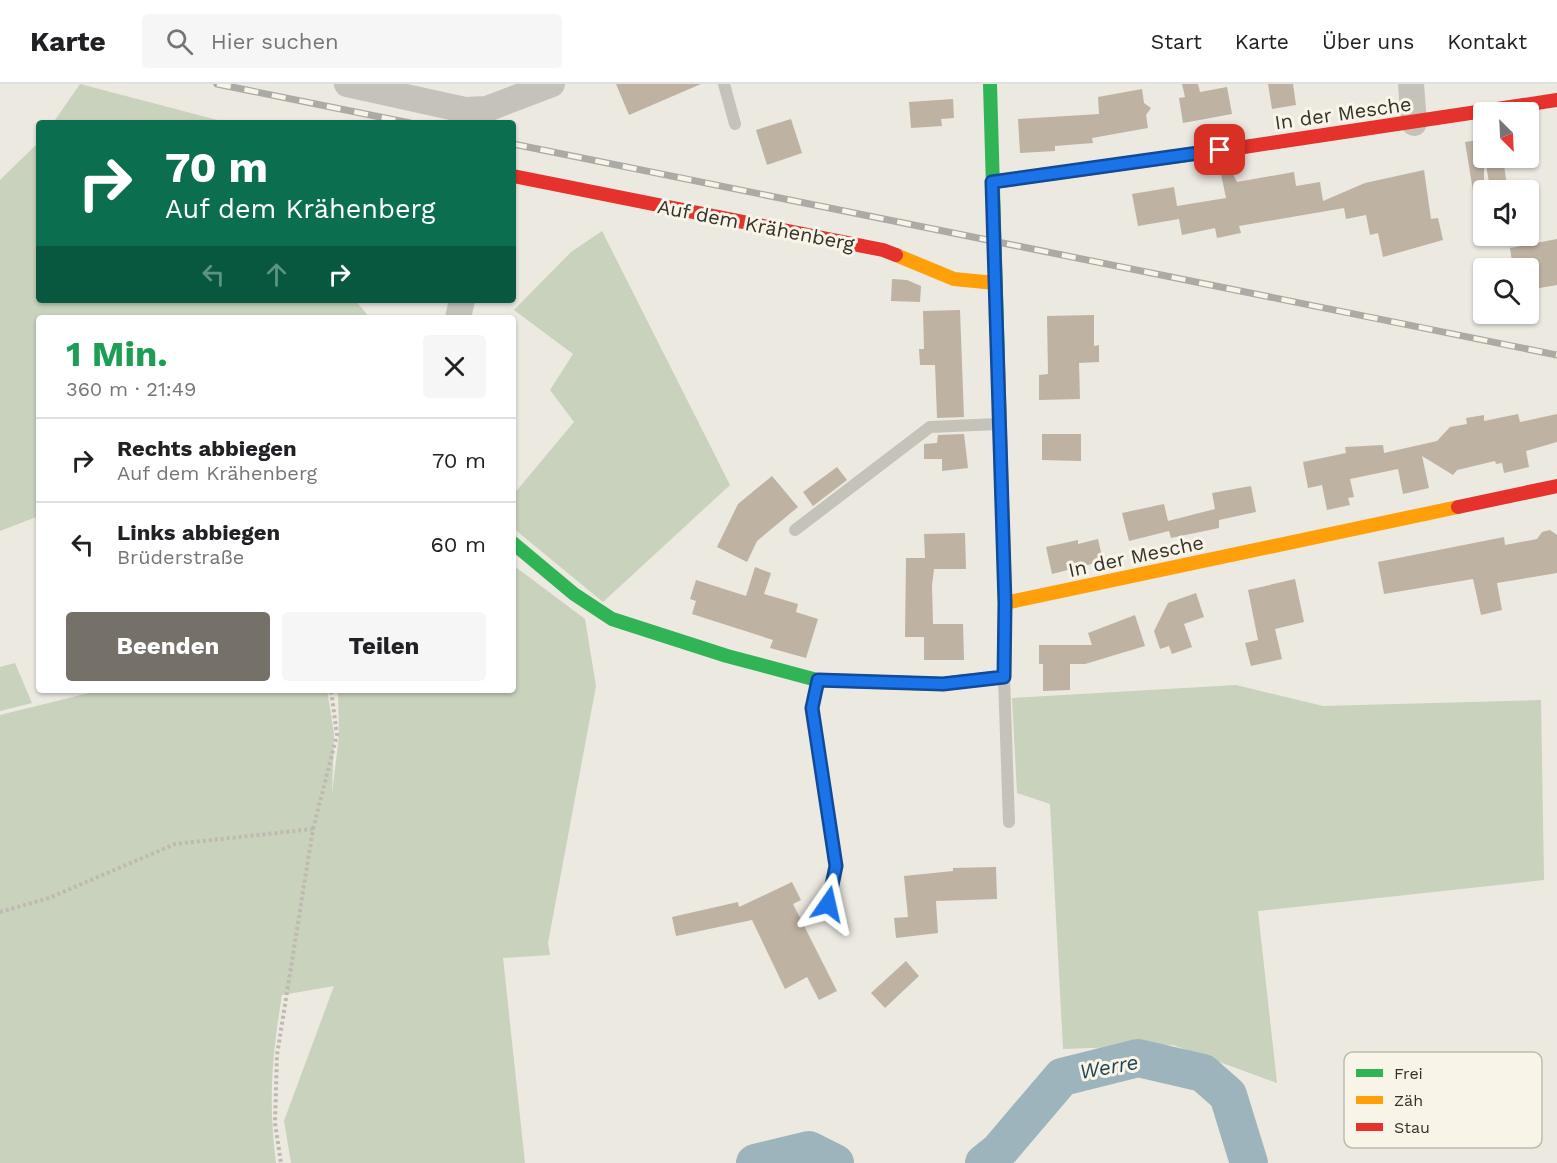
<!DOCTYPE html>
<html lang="de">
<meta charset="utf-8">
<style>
body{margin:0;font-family:"Work Sans",sans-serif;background:#f6f6f6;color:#202124;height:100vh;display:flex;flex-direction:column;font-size:22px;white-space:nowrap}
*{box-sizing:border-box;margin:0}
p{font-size:20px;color:#757577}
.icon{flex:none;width:33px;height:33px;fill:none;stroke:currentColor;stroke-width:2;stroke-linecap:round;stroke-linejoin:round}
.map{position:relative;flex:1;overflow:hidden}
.drawer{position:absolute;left:36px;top:231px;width:480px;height:378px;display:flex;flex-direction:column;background:#fff;border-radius:6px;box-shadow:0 2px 4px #0004}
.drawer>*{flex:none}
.hud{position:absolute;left:36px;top:36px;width:480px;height:183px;border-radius:6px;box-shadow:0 2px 4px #0004;background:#0b6e4f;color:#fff;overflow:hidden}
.needle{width:39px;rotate:156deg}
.tools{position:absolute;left:1473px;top:18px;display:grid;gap:12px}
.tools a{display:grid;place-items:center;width:66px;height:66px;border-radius:6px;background:#fff;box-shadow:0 2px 4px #0004;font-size:30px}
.pin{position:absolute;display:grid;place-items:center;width:51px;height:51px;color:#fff;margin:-26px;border-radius:12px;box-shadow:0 3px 9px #0006}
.me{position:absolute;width:66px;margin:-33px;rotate:11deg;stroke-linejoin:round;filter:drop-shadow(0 0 4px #0008)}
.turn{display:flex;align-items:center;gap:21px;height:126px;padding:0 30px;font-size:27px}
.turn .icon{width:78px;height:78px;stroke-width:2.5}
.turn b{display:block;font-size:42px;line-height:51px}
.lanes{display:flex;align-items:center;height:57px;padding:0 30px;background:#0003;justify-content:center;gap:30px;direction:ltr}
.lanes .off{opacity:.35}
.round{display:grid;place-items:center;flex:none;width:63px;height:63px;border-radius:6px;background:#f6f6f6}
.overview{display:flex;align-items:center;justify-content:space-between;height:102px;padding:0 30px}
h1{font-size:36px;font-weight:700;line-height:45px;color:#1e9e55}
.cta{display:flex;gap:12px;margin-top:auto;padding:12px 30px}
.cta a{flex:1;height:69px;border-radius:6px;background:#757169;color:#fff;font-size:24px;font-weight:700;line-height:69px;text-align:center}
.cta a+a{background:#f6f6f6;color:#202124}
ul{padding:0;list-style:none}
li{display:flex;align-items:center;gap:18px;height:84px;padding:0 30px;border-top:2px solid #e0e0e0}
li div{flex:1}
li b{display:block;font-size:22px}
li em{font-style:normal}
header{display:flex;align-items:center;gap:36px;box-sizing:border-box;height:84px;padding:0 30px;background:#fff;border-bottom:2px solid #e0e0e0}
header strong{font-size:28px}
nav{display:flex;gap:33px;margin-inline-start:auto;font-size:21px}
.search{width:420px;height:54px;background:#f6f6f6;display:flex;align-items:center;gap:15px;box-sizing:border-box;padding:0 21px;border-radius:6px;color:#757577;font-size:22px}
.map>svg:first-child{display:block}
.green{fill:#c8d2bc}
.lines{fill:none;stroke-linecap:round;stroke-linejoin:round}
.river{stroke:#9eb4bc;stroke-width:38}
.building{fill:#beb2a3}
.path{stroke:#bebab2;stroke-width:4;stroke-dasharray:3 3;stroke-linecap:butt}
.lane{stroke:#c5c2ba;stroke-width:12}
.street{stroke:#c5c2ba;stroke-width:26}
.fast{stroke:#30b455;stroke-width:14}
.slow{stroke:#ff9f0a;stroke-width:14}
.jam{stroke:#e5322d;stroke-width:14}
.rail-casing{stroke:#acaaa4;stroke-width:7}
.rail{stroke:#f8f5e8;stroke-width:4.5;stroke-dasharray:14;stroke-linecap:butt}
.route-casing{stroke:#114b97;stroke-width:15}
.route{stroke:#1a73e8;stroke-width:10}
.labels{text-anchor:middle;stroke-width:6;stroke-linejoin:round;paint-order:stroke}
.street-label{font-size:20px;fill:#353028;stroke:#f8f5e8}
.water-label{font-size:21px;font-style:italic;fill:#204455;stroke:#f8f5e8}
.key{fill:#f8f5e8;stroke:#bebaae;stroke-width:1.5}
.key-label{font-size:16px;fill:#353028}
</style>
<header>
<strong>Karte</strong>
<div class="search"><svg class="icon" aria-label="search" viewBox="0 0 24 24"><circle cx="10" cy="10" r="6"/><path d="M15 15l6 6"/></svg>Hier suchen</div>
<nav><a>Start</a><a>Karte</a><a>Über uns</a><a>Kontakt</a></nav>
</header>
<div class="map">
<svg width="1557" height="1079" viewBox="0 0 1557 1079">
<rect width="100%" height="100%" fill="#ece9e1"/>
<path class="green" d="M80 0 229 39H53Z
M39 58V216H355L370 234H39V432L0 447V96Z
M602 147 730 401 603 518 513 444V411L574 338 550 306 573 270 514 226 571 168Z
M513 481 585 535 596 602 548 859 550 871 503 874 525 1079H291L284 1037 334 902 282 911C272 971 268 1018 276 1079H0V631L101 606H327L334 649 332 710 339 652 338 606H513Z
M15 579 32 619 0 627V583Z
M1236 601 1323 622 1541 616 1544 796 1258 827 1277 999 1173 961 1063 965 1050 720 1017 709 1012 614Z"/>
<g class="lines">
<path class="river" d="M755 1079 809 1066 835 1079
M984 1079 999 1067 1062 993 1138 974 1203 989 1228 1011 1249 1079"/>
</g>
<path class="building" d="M616 0H701L629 31Z
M1182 0H1198L1200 8 1227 3 1232 30 1183 39 1179 14 1185 13Z
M1268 0H1293L1296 21 1272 25Z
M1142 5 1144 19 1151 24 1146 31 1148 44 1092 54 1093 59 1055 62V67L1020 69 1018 35 1099 30 1098 13Z
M953 15 954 34 941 35 942 42 911 44 909 18Z
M791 35 802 69 767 81 756 46Z
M1484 55V112L1474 113 1465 58Z
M1485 74H1503L1507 102 1490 105Z
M1230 84 1237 98 1294 88 1296 102 1320 98 1323 117 1365 99 1424 86 1431 135 1438 134 1443 156 1383 173 1378 149 1370 151 1366 131 1346 135 1344 124 1239 142 1241 149 1217 154 1215 144 1182 151 1179 135 1138 142 1132 110 1174 103 1177 122 1226 114 1220 85Z
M1557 155V201L1528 206V184H1513L1510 164Z
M892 195 907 196 921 202 920 218 891 217Z
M960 226 964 333 937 334 935 281H920L919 265H924L923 227Z
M1094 231V262L1099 261V278L1079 279 1080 315 1039 316V291L1048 290 1047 232Z
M1518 330 1520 338 1557 330V358L1526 367 1529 383 1504 389 1502 379 1496 380 1495 377 1457 386 1453 391 1422 372 1429 404 1403 410 1398 385 1350 395 1354 413 1348 414 1350 421 1327 426 1322 401 1308 404 1303 378 1346 369 1345 363 1383 361 1384 369 1437 357 1450 343 1467 340 1466 334 1484 331V337Z
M964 350 968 384 942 387V375H924V360L937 359 938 351Z
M1042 350H1081V377L1042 376Z
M837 383 847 396 813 422 803 408Z
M772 392 798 423 757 457 747 478 717 463 738 420Z
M1251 402 1256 428 1219 436V444L1171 454 1169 447 1129 457 1122 429 1164 420 1168 437 1215 425 1212 409Z
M1550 446 1557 451V489L1497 499 1502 526 1481 531 1473 495 1384 510 1378 478 1504 453 1505 461 1537 455 1542 448Z
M965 449 966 485H934L932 501 933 540H963L964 576H924V553H905L906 474H925L924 450Z
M1098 455 1103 477 1052 490 1046 463 1078 456V460Z
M755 483 771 489 764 510 798 520 796 528 818 535 806 574 770 564 773 556 692 530 696 517 690 515 696 496 746 512Z
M1295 495 1304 538 1275 545 1282 575 1251 582 1245 559 1258 556 1248 506Z
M1196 509 1204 533 1184 540 1192 563 1172 570 1169 562 1160 565 1154 547 1168 519Z
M1135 531 1145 562 1085 580H1070V606L1043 607V580H1039V561H1092L1088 549Z
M996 783 997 815 936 817 938 849 896 854 894 834 908 833 904 792 953 787V784Z
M792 798 801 816 793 820 837 907 819 916 807 893 785 905 752 836 676 852 672 833 738 818 739 823Z
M906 877 919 892 885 924 871 909Z"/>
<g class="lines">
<path class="path" d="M313 745 337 651 331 606
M0 828 49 814 175 760 313 745 277 971 275 1039 281 1079"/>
<path class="lane" d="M724 0 735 40
M795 446 930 343 998 340
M1004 594 1009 738
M817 597 812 624 835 782 829 820"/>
<path class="street" d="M347 0 465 26 487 25 552 0
M1411 0 1414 39
M458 234 462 216"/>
<path class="fast" d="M990 0 998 278
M513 459 574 510 612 535 727 572 817 596 943 600 967 597"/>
<path class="slow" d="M992 98 1244 63
M896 171 954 195 995 199
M1005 519 1458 423
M967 597 1004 593 1005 519 998 278"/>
<path class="jam" d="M1244 63 1557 16
M513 92 883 166 896 171
M1458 423 1557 402"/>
<g class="rail-casing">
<path id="rail" d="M217 0 410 39
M513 60 1557 271"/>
</g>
<use href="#rail" class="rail"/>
</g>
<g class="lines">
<g class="route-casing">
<path id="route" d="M828 820 836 782 812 624 818 596 943 600 1004 593 1005 519 992 98 1220 66"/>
</g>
<use href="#route" class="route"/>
</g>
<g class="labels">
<g class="street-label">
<text transform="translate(1343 29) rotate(-8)" y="7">In der Mesche</text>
<text transform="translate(756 141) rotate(11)" y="7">Auf dem Krähenberg</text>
<text transform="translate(1136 472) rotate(-12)" y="7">In der Mesche</text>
</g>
<g class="water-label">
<text transform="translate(1109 983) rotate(-10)" y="7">Werre</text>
</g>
</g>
<rect x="1344" y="968" width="198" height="96" rx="9" class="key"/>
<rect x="1356" y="985" width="27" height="8" fill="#30b455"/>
<rect x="1356" y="1012" width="27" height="8" fill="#ff9f0a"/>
<rect x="1356" y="1039" width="27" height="8" fill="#e5322d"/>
<g class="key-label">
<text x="1394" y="995">Frei</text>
<text x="1394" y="1022">Zäh</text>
<text x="1394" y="1049">Stau</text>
</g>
</svg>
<div class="tools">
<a><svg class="needle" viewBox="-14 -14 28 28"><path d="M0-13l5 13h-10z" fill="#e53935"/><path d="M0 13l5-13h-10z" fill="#757577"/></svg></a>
<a><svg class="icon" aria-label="sound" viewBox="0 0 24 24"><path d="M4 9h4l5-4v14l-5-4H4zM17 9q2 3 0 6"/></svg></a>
<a><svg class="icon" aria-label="search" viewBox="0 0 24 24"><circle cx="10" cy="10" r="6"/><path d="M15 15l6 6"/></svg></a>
</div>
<div class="pin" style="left:1220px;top:66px;background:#d93025"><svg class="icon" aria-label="arrive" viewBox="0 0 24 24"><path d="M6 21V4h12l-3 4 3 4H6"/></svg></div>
<svg class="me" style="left:828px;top:820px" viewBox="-20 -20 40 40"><path d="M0-17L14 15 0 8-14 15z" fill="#1a73e8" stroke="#fff" stroke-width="4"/></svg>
<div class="hud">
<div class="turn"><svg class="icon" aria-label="right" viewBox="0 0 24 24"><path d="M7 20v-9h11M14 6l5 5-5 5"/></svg><div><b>70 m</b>Auf dem Krähenberg</div></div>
<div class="lanes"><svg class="icon off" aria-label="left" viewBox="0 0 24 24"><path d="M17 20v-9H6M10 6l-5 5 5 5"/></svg><svg class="icon off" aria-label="ahead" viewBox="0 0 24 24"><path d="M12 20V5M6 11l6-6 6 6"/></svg><svg class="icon" aria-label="right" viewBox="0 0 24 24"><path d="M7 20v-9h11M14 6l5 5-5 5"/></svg></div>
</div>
<section class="drawer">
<div class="overview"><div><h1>1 Min.</h1><p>360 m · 21:49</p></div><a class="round"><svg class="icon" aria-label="close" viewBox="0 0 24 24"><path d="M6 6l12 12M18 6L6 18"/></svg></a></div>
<ul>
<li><svg class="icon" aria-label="right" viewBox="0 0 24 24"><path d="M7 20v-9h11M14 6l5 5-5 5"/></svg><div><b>Rechts abbiegen</b><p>Auf dem Krähenberg</p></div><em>70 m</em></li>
<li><svg class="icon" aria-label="left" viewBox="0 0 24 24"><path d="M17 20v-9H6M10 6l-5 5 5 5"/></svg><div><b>Links abbiegen</b><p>Brüderstraße</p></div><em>60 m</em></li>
</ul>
<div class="cta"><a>Beenden</a><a>Teilen</a></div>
</section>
</div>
